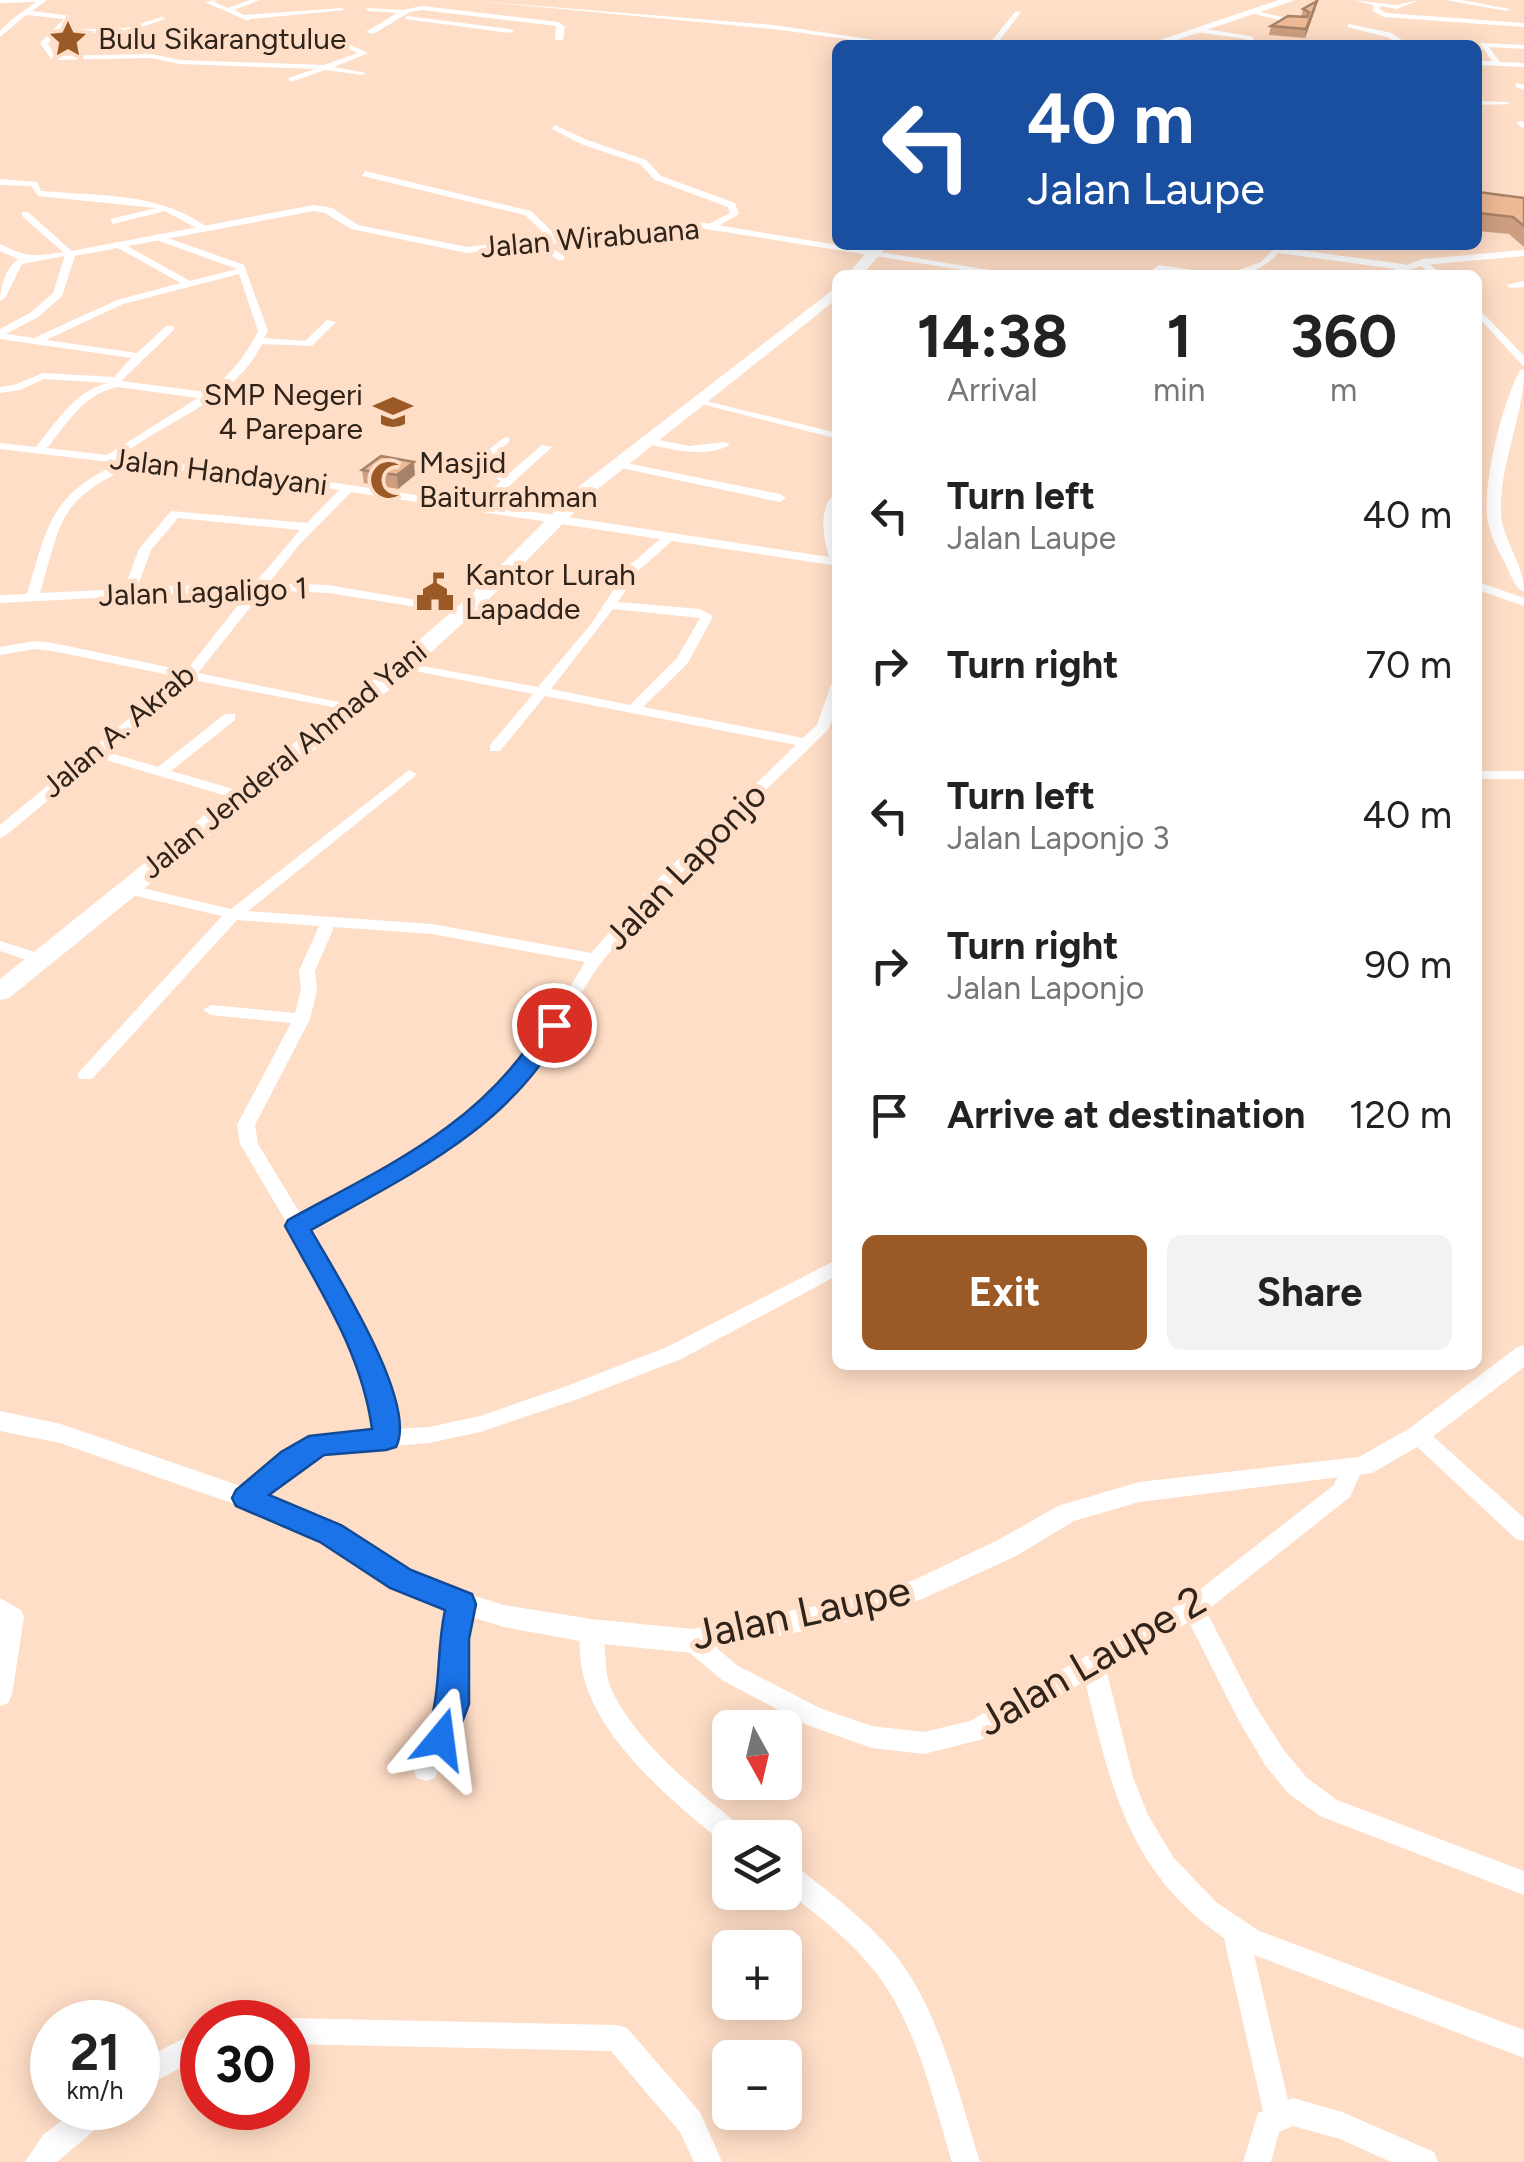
<!DOCTYPE html>
<meta charset="utf-8">
<style>
body{margin:0;font-family:Figtree,sans-serif;background:#f2f2f2;color:#222;height:100vh;display:flex;flex-direction:column;font-size:38px;white-space:nowrap}
*{box-sizing:border-box;margin:0}
p{font-size:32px;color:#767676}
.icon{flex:none;width:55px;height:55px;fill:none;stroke:currentColor;stroke-width:2;stroke-linecap:round;stroke-linejoin:round}
.map{position:relative;flex:1;overflow:hidden}
.panel{position:absolute;left:832px;top:270px;width:650px;height:1100px;display:flex;flex-direction:column;background:#fff;border-radius:15px;box-shadow:0 5px 25px #0003}
.panel>*{flex:none}
.hud{position:absolute;left:832px;top:40px;width:650px;height:210px;border-radius:15px;box-shadow:0 5px 25px #0003;background:#1a4fa0;color:#fff;overflow:hidden}
.needle{width:65px;rotate:172deg}
.tools{position:absolute;left:712px;top:1710px;display:grid;gap:20px}
.tools a{display:grid;place-items:center;width:90px;height:90px;border-radius:15px;background:#fff;box-shadow:0 5px 25px #0003;font-size:50px}
.speed{position:absolute;left:30px;top:2000px;display:flex;gap:20px;font-size:50px;font-weight:700;text-align:center}
.speed>*{display:grid;place-content:center;width:130px;height:130px;border-radius:50%;background:#fff;box-shadow:0 5px 25px #0003;line-height:1}
.speed small{font-size:25px;font-weight:400}
.speed .limit{border:15px solid #d22;background:#fff;color:#111}
.pin{position:absolute;display:grid;place-items:center;width:85px;height:85px;color:#fff;margin:-42px;border:5px solid #fff;border-radius:50%;box-shadow:0 2px 10px #0007}
.me{position:absolute;width:110px;margin:-55px;rotate:16deg;stroke-linejoin:round;filter:drop-shadow(0 0 8px #0008)}
.turn{display:flex;align-items:center;gap:35px;height:210px;padding:0 30px;font-size:45px}
.turn .icon{width:130px;height:130px;stroke-width:2.5}
.turn b{display:block;font-size:70px;line-height:85px}
.eta{display:flex;justify-content:space-evenly;align-items:center;height:170px;text-align:center}
.eta b{font-size:60px;font-weight:700;line-height:70px}
.action{display:flex;gap:20px;margin-top:auto;padding:20px 30px}
.action a{flex:1;height:115px;border-radius:15px;background:#9b5a25;color:#fff;font-size:40px;font-weight:700;line-height:115px;text-align:center}
.action a+a{background:#f2f2f2;color:#222}
ul{padding:0;list-style:none}
li{display:flex;align-items:center;gap:30px;height:150px;padding:0 30px}
li div{flex:1}
li b{display:block;font-size:38px}
li em{font-style:normal}
.map>svg:first-child{display:block}
.lines{fill:none;stroke-linecap:round;stroke-linejoin:round}
.minor{fill:#fff;fill-rule:evenodd}
.tertiary{fill:#fff;fill-rule:evenodd}
.trunk{fill:#fff;fill-rule:evenodd}
.wall{fill:#cd9f80}
.shaded-wall{fill:#a78268}
.building{fill:#eeb995;stroke:#a78268;stroke-width:2.5}
.route{fill:#1a73e8;stroke:#114b97;stroke-width:2.5}
.labels{text-anchor:middle;stroke-width:10;stroke-linejoin:round;paint-order:stroke}
.far-poi-label{font-size:30px;fill:#2f231a;stroke:#ffdec7;text-anchor:start}
.far-street-label{font-size:30px;fill:#2f231a;stroke:#ffdec7}
.street-label{font-size:35px;fill:#2f231a;stroke:#ffdec7}
.near-street-label{font-size:42px;fill:#2f231a;stroke:#ffdec7}
</style>
<div class="map">
<svg width="1524" height="2162" viewBox="0 0 1524 2162">
<rect width="100%" height="100%" fill="#ffdec7"/>
<g class="lines">
<path class="minor" d="M0 0H47L32 11 71 16 61 30 126 28 162 17 165 19 127 32 57 34 48 43 54 56 151 54 180 60 324 65 358 53 327 40 330 36 368 53 334 67 366 73 362 75 325 70 291 82 288 78 315 69 180 64 151 58 52 60 40 43 64 19 26 15 0 37V31L11 20 36 2 0 3Z
M216 0 214 2 228 8 250 0H260L234 10 244 15 342 8 345 10 251 19 248 21 205 2Z
M465 0 773 25 909 45H889L773 29Z
M1352 0 1396 5 1419 0 1397 9 1380 6 1379 9 1386 13 1524 23V27L1384 17 1373 11V5Z
M1445 0H1461L1510 9 1507 11Z
M422 6 558 22 565 27 563 40H555L556 26 422 10 410 12 373 34 366 32 397 13 368 11 366 8 403 10Z
M1252 10 1302 22 1304 23 1300 25 1250 13Z
M1016 11 1021 12 996 45H988Z
M407 16 510 29 514 31 510 33 405 19Z
M1349 24 1392 33 1409 45H1400L1387 37 1347 27Z
M1199 28 1250 36 1254 38 1251 45H1243L1246 39 1196 32Z
M1480 43 1524 45V49L1489 47 1500 62 1524 63V67L1478 65V61H1492Z
M1478 75H1482V79H1478Z
M1516 83 1524 85V90L1516 87Z
M1478 101 1506 102 1510 104 1478 105Z
M1520 121 1524 122V129L1516 123Z
M555 125 587 140 646 160 661 176 735 203 739 214 715 228H709V224L730 213 728 207 655 180 640 164 581 144 552 129Z
M365 171 531 211 560 239 552 241 525 215 362 176Z
M0 179 37 182 41 191C99 196 160 192 208 228L200 230 165 211 113 224 110 219 156 208 38 196 31 186 0 185Z
M22 212H28L75 254 22 264 5 298 0 301C0 286 6 268 18 259L0 251V244C26 257 34 257 63 252L22 216Z
M157 234 244 265 268 331 264 338 305 341 327 320 336 322 312 346 262 344C234 401 167 420 119 457L316 480 476 504 501 481 468 466 505 437 509 438V442L482 465 507 475 542 445 552 447 488 505 829 557C823 534 817 507 838 491L835 520 838 569 832 565 672 541 639 570 618 602 700 609 713 616 688 663 643 707 803 738 817 725 831 685 838 681V706L828 730C752 804 672 876 605 958 573 997 559 1049 523 1086 464 1149 384 1186 309 1228 347 1292 380 1356 395 1429L429 1427 480 1416 564 1387 667 1347 838 1259V1275L681 1359 578 1399 480 1432 429 1443 323 1452 299 1466 254 1504 246 1507 238 1504 235 1498 238 1492 283 1454 312 1438 374 1431C353 1324 294 1236 240 1144L237 1125 291 1023 211 1015 203 1010 211 1005 295 1013 301 990 299 971 319 926 237 920 92 1079H80L77 1075 80 1071 222 916 119 892 117 889 119 886 125 884 231 909 409 770 416 774 414 777 248 911 432 924 591 953 650 887 796 745 545 696 500 751H490V745L533 694 405 669 400 668V662L538 687 591 624 630 565 660 539 351 492 299 545 269 583 328 585 463 608 469 612 468 615 328 593 264 590 198 673 353 705 360 709 358 712 193 680 107 752 158 767 225 714H235V720L171 771 250 794V800H240L99 758 5 836 0 838V825L179 677 53 651 35 649 0 655V647L35 641 53 643 186 671 250 590 0 603V595L27 594C48 525 49 496 119 463L0 449V443L36 447C57 422 74 391 108 383L44 379 20 390 0 393V387L14 385 43 373 114 377 131 358 0 339V333L34 338 117 300 181 283 114 246V242H120L190 281 237 269 154 239 152 237ZM239 274 258 331C245 357 230 376 206 392L121 381 174 330V326H166L137 353 46 340 123 304ZM118 387 198 398 107 455 47 448C67 424 84 393 118 387ZM134 465 316 486 339 490 307 523 171 511 139 549 124 589 40 593C62 518 58 500 134 465ZM178 518 300 530 256 582 137 588 151 550ZM613 609 700 618 677 658 630 705 551 689ZM334 927 432 934 585 962 532 1051 511 1078 436 1142 301 1215 258 1144 255 1125 310 1019 317 990 315 971Z
M538 240 564 256V260H558L535 245 533 243Z
M1276 247 1403 264 1408 267 1403 270 1278 253C1264 269 1248 275 1226 275L1261 262Z
M1524 250V256L1423 265 1418 262 1423 259Z
M1159 265 1207 272 1212 275 1161 271 1157 275H1146Z
M1524 281V287L1511 288 1506 285Z
M693 398 838 433V439L693 402Z
M644 437 689 446 724 442 730 445C703 459 669 449 640 442V438Z
M616 461 780 494 786 498 780 502 612 466 610 464Z
M1478 582 1524 598V606L1478 590Z
M1478 771H1524V779H1478Z
M0 941 44 955 46 959 38 964 0 951Z
M1418 1427 1425 1429 1524 1518V1541L1516 1539 1411 1441 1407 1435 1411 1429Z
M1351 1461 1359 1464 1362 1470 1350 1497 1206 1611 1255 1705 1283 1749 1307 1778 1337 1800 1524 1871V1895L1320 1816 1289 1794 1265 1765 1239 1721 1189 1622 1106 1669 1133 1777 1148 1815 1173 1857 1216 1902 1259 1931 1524 2030V2058L1254 1955 1288 2100 1293 2098 1342 2112 1434 2152 1438 2162H1391L1340 2139 1293 2126 1279 2132 1271 2162H1243L1258 2113 1263 2111 1224 1938C1128 1872 1111 1787 1085 1681L983 1739 924 1754 872 1748 807 1725 722 1680 684 1648 680 1641 684 1634 692 1631 700 1634 738 1666 822 1709 872 1726 924 1732 970 1721 1185 1601 1334 1485 1343 1464Z
M462 1593 470 1596 473 1603 466 1639V1704L435 1778 426 1781 417 1778 414 1770 442 1704V1639L454 1596Z
M0 1598 21 1610 24 1617 12 1695 8 1703 0 1706Z
M591 1621 599 1624C609 1645 602 1671 613 1693 641 1748 698 1791 745 1830L748 1838H730V1848L727 1846C672 1801 584 1731 580 1654 580 1643 578 1634 583 1624Z
M785 1862 794 1865C828 1891 864 1918 892 1951 938 2005 959 2095 980 2162H952C933 2099 917 2027 877 1974 852 1941 817 1915 785 1890Z
M288 2018 617 2025 627 2028 700 2112 722 2162H694L680 2132 611 2051 288 2044V2022H278Z
M202 2029V2057L138 2090V2062Z
M78 2108H113L109 2118 57 2162H25L43 2135Z"/>
<path class="tertiary" d="M314 205 332 208 358 225 467 247 699 222 1019 275H994L699 228 467 253 351 229 325 213 314 211 75 256 62 296 38 317 0 337V329L30 313 53 293 66 252Z
M1423 259 1443 275H1432L1421 266 1395 275H1379Z
M1478 308 1524 356V367L1478 317Z
M1524 369C1524 416 1500 462 1501 510 1501 540 1524 562 1524 592 1514 587 1512 577 1507 567 1499 551 1489 535 1487 516 1484 478 1502 404 1520 370Z
M1524 1345V1367L1426 1442 1372 1473 1139 1502 1074 1521 1016 1556 920 1600 843 1623 692 1653 591 1643 504 1627 462 1614 392 1587 322 1540 237 1505 60 1443 0 1431V1411L61 1424 255 1491 340 1526 410 1571 465 1593 504 1605 591 1619 692 1629 843 1601 914 1580 998 1540 1058 1506 1139 1482 1359 1457 1410 1428 1516 1348Z"/>
<path class="trunk" d="M1279 0H1295L1162 45H1145Z
M873 245H888L862 275H847Z
M838 286V298L594 492 486 602 395 685 9 998 0 1000V979L379 675 472 594 582 484Z"/>
</g>
<path class="wall" d="M1317 1 1315 10 1305 38 1269 35 1271 26 1301 17 1303 9Z
M1478 192 1524 198V247L1509 234 1478 231Z
M1303 245H1343L1341 250Z
M362 470 415 475 398 489 364 483Z"/>
<path class="shaded-wall" d="M1317 1 1315 10 1305 38 1306 29Z
M414 462 415 475 398 489 397 475Z"/>
<path class="building" d="M1317 1 1306 29 1271 26 1288 16 1307 17 1309 12 1303 9Z
M1478 192 1524 198V226L1513 217 1478 213Z
M381 456 414 462 397 475 362 470Z"/>
<path class="route" d="M554 1018 565 1025C512 1128 408 1175 311 1230 334 1271 419 1403 396 1447L386 1450 324 1455 269 1495 341 1525 411 1570 472 1594 476 1604 469 1639V1704L452 1749 441 1753 430 1749 425 1739C443 1692 435 1657 445 1610L390 1588 320 1542 236 1506 232 1498 236 1490 281 1452 309 1436 372 1429C362 1354 321 1292 285 1226L288 1220C392 1163 482 1125 546 1020Z"/>
<defs>
<g id="sight-bare" transform="scale(3)"><path d="M0-6L1.8-2.2L6-1.7L2.9 1.2L3.7 5.4L0 3.3L-3.7 5.4L-2.9 1.2L-6-1.7L-1.8-2.2Z" fill="#9b5a25" stroke="#ffdec7" stroke-width="2.5" paint-order="stroke"/></g>
<g id="school-bare" transform="scale(3)"><path d="M0-5L7-2L0 1L-7-2ZM-4 1L0 2.5L4 1V4Q0 6-4 4Z" fill="#9b5a25" stroke="#ffdec7" stroke-width="2.5" paint-order="stroke"/></g>
<g id="mosque-bare" transform="scale(3)"><path d="M3.5-4.9A6 6 0 1 0 3.5 4.9A5 5 0 1 1 3.5-4.9Z" fill="#9b5a25" stroke="#ffdec7" stroke-width="2.5" paint-order="stroke"/></g>
<g id="civic-bare" transform="scale(3)"><path d="M-.6-6.5H3V-4.5H.6V-3L4-1V1h2V6H-6V1h2V-1L-.6-3ZM-1.2 2.5V6h2.4V2.5Z" fill="#9b5a25" stroke="#ffdec7" stroke-width="2.5" paint-order="stroke"/></g>
</defs>
<g fill-rule="evenodd">
<use href="#sight-bare" x="68" y="39"/>
<use href="#school-bare" x="393" y="412"/>
<use href="#mosque-bare" x="389" y="480"/>
<use href="#civic-bare" x="435" y="592"/>
</g>
<g class="labels">
<g class="far-poi-label">
<text x="98" y="49">Bulu Sikarangtulue</text>
<text x="363" y="405" text-anchor="end">SMP Negeri<tspan x="363" dy="34">4 Parepare</tspan></text>
<text x="419" y="473">Masjid<tspan x="419" dy="34">Baiturrahman</tspan></text>
<text x="465" y="585">Kantor Lurah<tspan x="465" dy="34">Lapadde</tspan></text>
</g>
<g class="far-street-label">
<text transform="translate(590 238) rotate(-5)" y="10">Jalan Wirabuana</text>
<text transform="translate(219 472) rotate(7)" y="10">Jalan Handayani</text>
<text transform="translate(203 592) rotate(-2)" y="10">Jalan Lagaligo 1</text>
<text transform="translate(118 731) rotate(-40)" y="10">Jalan A. Akrab</text>
<text transform="translate(284 760) rotate(-39)" y="10">Jalan Jenderal Ahmad Yani</text>
</g>
<g class="street-label">
<text transform="translate(685 866) rotate(-46)" y="12">Jalan Laponjo</text>
</g>
<g class="near-street-label">
<text transform="translate(801 1612) rotate(-12)" y="15">Jalan Laupe</text>
<text transform="translate(1091 1660) rotate(-30)" y="15">Jalan Laupe 2</text>
</g>
</g>
</svg>
<div class="tools">
<a><svg class="needle" viewBox="-14 -14 28 28"><path d="M0-13l5 13h-10z" fill="#e53935"/><path d="M0 13l5-13h-10z" fill="#767676"/></svg></a>
<a><svg class="icon" aria-label="layers" viewBox="0 0 24 24"><path d="M12 4l9 5-9 5-9-5zM3 14l9 5 9-5"/></svg></a>
<a>+</a>
<a>−</a>
</div>
<div class="speed"><div>21<small>km/h</small></div><div class="limit">30</div></div>
<div class="pin" style="left:554px;top:1025px;background:#d93025"><svg class="icon" aria-label="arrive" viewBox="0 0 24 24"><path d="M6 21V4h12l-3 4 3 4H6"/></svg></div>
<svg class="me" style="left:441px;top:1739px" viewBox="-20 -20 40 40"><path d="M0-17L14 15 0 8-14 15z" fill="#1a73e8" stroke="#fff" stroke-width="4"/></svg>
<div class="hud">
<div class="turn"><svg class="icon" aria-label="left" viewBox="0 0 24 24"><path d="M17 20v-9H6M10 6l-5 5 5 5"/></svg><div><b>40 m</b>Jalan Laupe</div></div>
</div>
<section class="panel">
<div class="eta">
<div><b>14:38</b><p>Arrival</p></div>
<div><b>1</b><p>min</p></div>
<div><b>360</b><p>m</p></div>
</div>
<ul>
<li><svg class="icon" aria-label="left" viewBox="0 0 24 24"><path d="M17 20v-9H6M10 6l-5 5 5 5"/></svg><div><b>Turn left</b><p>Jalan Laupe</p></div><em>40 m</em></li>
<li><svg class="icon" aria-label="right" viewBox="0 0 24 24"><path d="M7 20v-9h11M14 6l5 5-5 5"/></svg><div><b>Turn right</b></div><em>70 m</em></li>
<li><svg class="icon" aria-label="left" viewBox="0 0 24 24"><path d="M17 20v-9H6M10 6l-5 5 5 5"/></svg><div><b>Turn left</b><p>Jalan Laponjo 3</p></div><em>40 m</em></li>
<li><svg class="icon" aria-label="right" viewBox="0 0 24 24"><path d="M7 20v-9h11M14 6l5 5-5 5"/></svg><div><b>Turn right</b><p>Jalan Laponjo</p></div><em>90 m</em></li>
<li><svg class="icon" aria-label="arrive" viewBox="0 0 24 24"><path d="M6 21V4h12l-3 4 3 4H6"/></svg><div><b>Arrive at destination</b></div><em>120 m</em></li>
</ul>
<div class="action"><a>Exit</a><a>Share</a></div>
</section>
</div>
